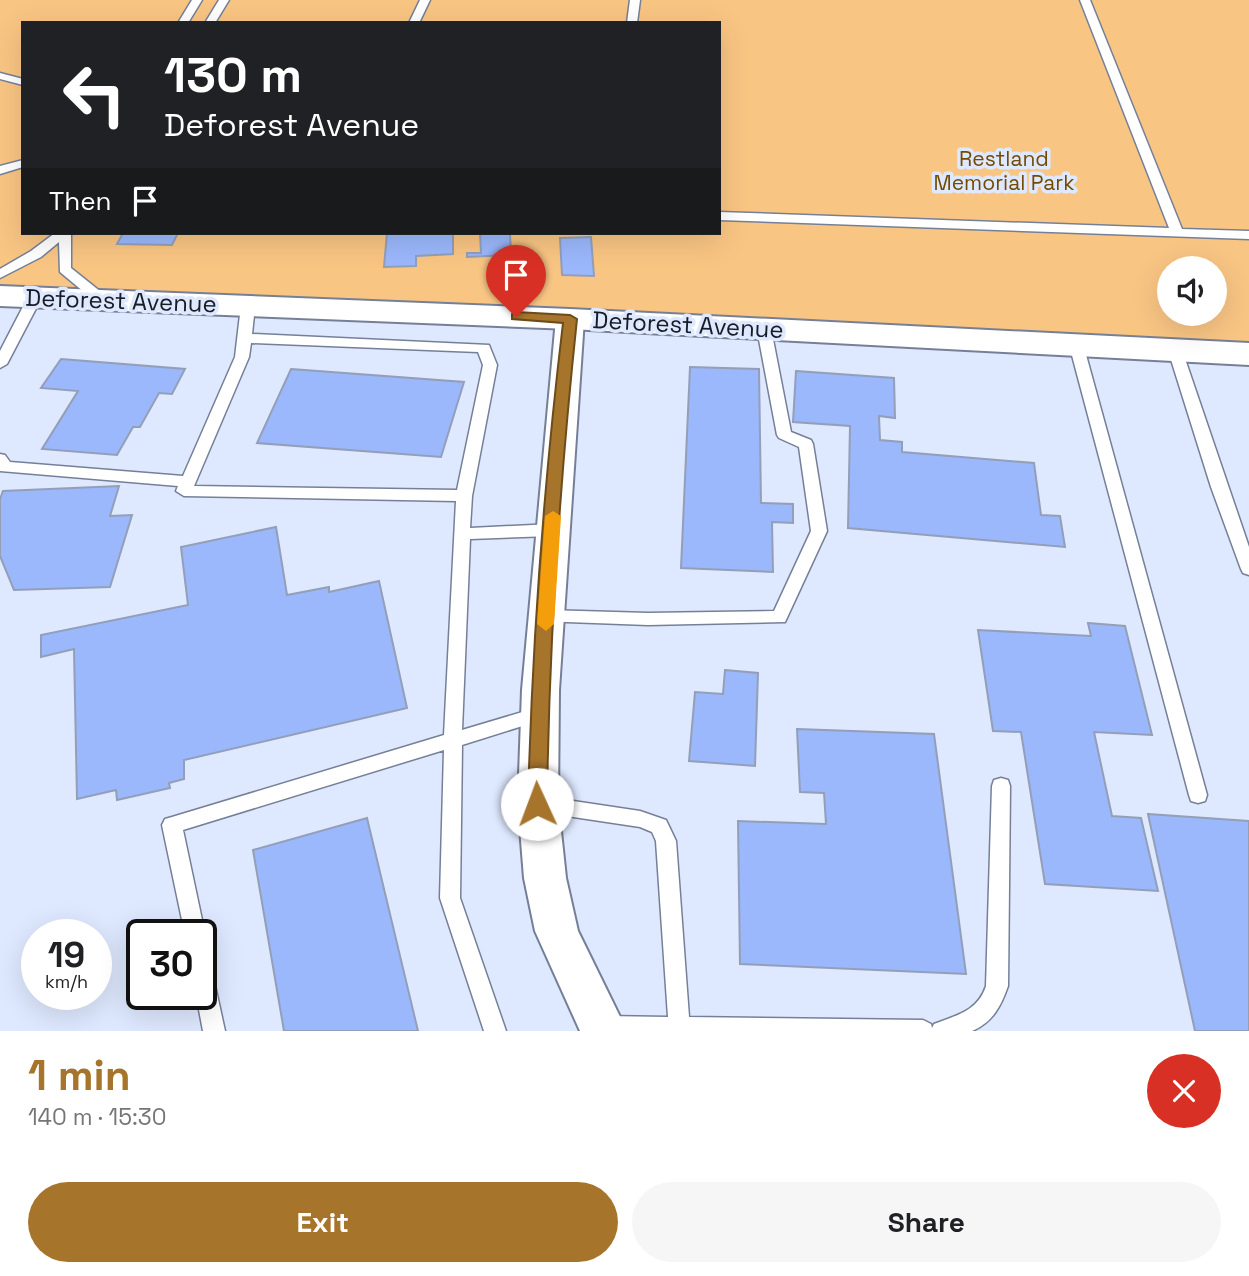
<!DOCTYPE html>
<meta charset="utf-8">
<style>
body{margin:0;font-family:"Space Grotesk",sans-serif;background:#f6f6f6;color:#202124;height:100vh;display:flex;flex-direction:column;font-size:26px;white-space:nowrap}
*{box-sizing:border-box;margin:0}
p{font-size:23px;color:#757577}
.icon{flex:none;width:38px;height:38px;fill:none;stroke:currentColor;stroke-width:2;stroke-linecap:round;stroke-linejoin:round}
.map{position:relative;height:1031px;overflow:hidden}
.panel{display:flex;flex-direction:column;background:#fff;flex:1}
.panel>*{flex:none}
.guide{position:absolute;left:21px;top:21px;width:700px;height:214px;border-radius:0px;box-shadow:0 7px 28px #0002;background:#202124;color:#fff;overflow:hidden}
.controls{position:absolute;left:1157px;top:256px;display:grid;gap:14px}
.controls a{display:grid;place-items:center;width:70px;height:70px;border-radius:50%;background:#fff;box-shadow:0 7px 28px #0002;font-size:35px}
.speed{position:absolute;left:21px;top:919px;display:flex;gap:14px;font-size:35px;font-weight:700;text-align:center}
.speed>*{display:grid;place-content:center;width:91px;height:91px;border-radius:50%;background:#fff;box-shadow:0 7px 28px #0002;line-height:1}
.speed small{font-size:18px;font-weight:400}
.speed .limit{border:4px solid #111;border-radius:10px;background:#fff;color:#111}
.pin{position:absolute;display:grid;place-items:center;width:60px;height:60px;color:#fff;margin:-72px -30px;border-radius:50% 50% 50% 0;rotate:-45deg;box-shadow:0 0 7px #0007}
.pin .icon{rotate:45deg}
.me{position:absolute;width:77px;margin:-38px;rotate:358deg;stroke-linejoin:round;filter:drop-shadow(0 0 5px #0008)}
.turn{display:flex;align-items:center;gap:24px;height:147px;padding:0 28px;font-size:32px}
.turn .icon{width:91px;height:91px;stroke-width:2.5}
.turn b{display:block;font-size:49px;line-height:60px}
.then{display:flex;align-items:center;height:66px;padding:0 28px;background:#0003;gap:14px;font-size:26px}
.round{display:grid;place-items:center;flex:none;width:74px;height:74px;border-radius:37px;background:#f6f6f6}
.summary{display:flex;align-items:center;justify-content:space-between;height:119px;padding:0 28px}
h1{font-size:42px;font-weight:800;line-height:52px;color:#a6742b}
.primary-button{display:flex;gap:14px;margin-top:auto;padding:14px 28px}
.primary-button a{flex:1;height:80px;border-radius:42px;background:#a6742b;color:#fff;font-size:28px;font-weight:800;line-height:80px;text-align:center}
.primary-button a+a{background:#f6f6f6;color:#202124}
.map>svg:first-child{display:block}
.green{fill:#f9c583;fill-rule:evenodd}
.building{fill:#9bb8fc;stroke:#939fb8;stroke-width:2}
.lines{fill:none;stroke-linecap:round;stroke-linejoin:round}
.lane-casing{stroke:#758098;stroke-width:3}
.street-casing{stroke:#758098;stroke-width:4}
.secondary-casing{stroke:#758098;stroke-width:4}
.lane{fill:#fff;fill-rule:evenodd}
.street{fill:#fff;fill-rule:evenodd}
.secondary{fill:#fff;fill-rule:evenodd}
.route{fill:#a6742b;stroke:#6c4b1c;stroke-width:2}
.slow{fill:#f59e0b}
.labels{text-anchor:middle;stroke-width:7;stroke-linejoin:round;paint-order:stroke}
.far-park-label{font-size:21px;fill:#734a01;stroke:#dee8fe}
.street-label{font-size:24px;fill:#171c25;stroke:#dee8fe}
</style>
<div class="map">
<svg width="1249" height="1031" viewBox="0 0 1249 1031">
<rect width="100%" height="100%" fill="#dee8fe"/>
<path class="green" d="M0 0H1249V354L0 296ZM23 23H719V233H23ZM1169 268H1214V313H1169Z"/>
<path class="building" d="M123 233H178L172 245 117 244Z
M387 233H453V254L416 256V266L384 267Z
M480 233H510L511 255 467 257V253H481Z
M591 237 594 276 562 275 560 238Z
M61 359 185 369 172 394 159 393 140 427H133L117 455 42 449 78 391 41 388Z
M690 367 759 369 761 503 793 504V523L772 522 773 572 681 568Z
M291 369 464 382 441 457 257 443Z
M796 371 894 378 895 418 879 416 880 440 902 442V452L1034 463 1041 515 1060 516 1065 547 848 528 850 426 793 422Z
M119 486 110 516 132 515 110 587 14 590 0 556V499L3 491Z
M276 527 287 595 329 587V592L379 581 407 708 184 760V779L169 783 170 788 117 800 116 790 77 799 74 649 41 657V635L188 605 181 547Z
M1088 623 1125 626 1152 735 1094 732 1112 816 1141 818 1158 891 1045 884 1021 732 993 731 978 630 1091 636Z
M725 670 758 673 755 766 689 761 695 692 723 694Z
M797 729 934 734 966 974 740 964 738 821 826 824 824 793 800 792Z
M1148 814 1249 821V1031H1195Z
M367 818 418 1031H284L253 850Z"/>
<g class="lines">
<g class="lane-casing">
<path id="lane" d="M192 0H202L188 23H178Z
M219 0H229L215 23H205Z
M420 0H430L419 23H409Z
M630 0H640L637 23H627Z
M1080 0H1090L1182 229 1249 231V239L719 220V212L1169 228Z
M0 73 23 79V85L0 79Z
M23 160V167L0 174V166Z
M55 233H71V268L106 296V302H96L60 272 59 242 41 257 0 278V269L31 251Z
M35 293 42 297 7 364 0 368V351L28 297Z
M248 302 255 306 252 334 489 345 497 365 472 496 470 528 552 524 560 530 552 536 470 539 462 730 539 707 545 709 548 714 545 719 462 745 460 898 506 1031H484L440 898 444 750 183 830 205 934 201 941V934H185L162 825 165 819 172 817 444 735 456 501 184 496 176 491 178 486 0 471V454L5 455 10 462 183 476 235 357 241 306ZM251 343 478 352 483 365 457 490 194 486 249 357Z
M764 325 771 329 791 432 811 440 813 444 827 531 785 622 648 625 540 621 538 616 540 611 546 610 648 613 774 611 811 531 799 447 779 438 777 435 757 329Z
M1076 340 1083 344 1207 795 1205 801 1198 803 1191 801 1189 795 1069 344Z
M1175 346 1182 350 1249 547V575L1243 573 1241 569 1211 487 1168 350Z
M1001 778 1008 780 1010 786 1008 986C1001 1006 993 1022 972 1031H595L593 1026 596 1019 604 1016 668 1017 656 841 652 832 640 827 540 812 533 810 530 804 533 798 540 796 640 811 666 820 676 841 689 1017 923 1020 931 1024 932 1028 934 1024C957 1015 978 1011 986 986L992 786 994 780Z
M201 957 208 960 211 967 225 1031H203L196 994H201Z"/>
</g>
<g class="street-casing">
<path id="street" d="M570 310 580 313 584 319 559 690 558 803 566 878 578 931 627 1031H580L535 931 524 878 518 803 522 690 556 319 560 313Z"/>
</g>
<g class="secondary-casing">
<path id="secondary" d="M0 286 570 309 1249 343V365L570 329 0 306Z"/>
</g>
<use href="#lane" class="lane"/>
<use href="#street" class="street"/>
<use href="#secondary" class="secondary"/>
</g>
<path class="route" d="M516 312 570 315 577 319C560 479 549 642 547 804L544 810H530L528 804C532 644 544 482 563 323L512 319V314Z"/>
<path class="slow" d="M553 511 561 516 554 624 546 631 537 624 545 516Z"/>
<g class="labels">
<g class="far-park-label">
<text x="1004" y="166">Restland<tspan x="1004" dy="24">Memorial Park</tspan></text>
</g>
<g class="street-label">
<text transform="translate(121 301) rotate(2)" y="8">Deforest Avenue</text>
<text transform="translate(688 325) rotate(3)" y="8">Deforest Avenue</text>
</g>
</g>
</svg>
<div class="controls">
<a><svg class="icon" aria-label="sound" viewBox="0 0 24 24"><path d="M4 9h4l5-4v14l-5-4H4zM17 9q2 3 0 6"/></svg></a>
</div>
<div class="speed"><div>19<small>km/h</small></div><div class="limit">30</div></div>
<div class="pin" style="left:516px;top:317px;background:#d93025"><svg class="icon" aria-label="arrive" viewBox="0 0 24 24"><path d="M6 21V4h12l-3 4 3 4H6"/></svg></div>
<svg class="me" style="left:537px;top:804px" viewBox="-20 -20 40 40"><circle r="19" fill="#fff"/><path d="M0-13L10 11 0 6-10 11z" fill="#a6742b"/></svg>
<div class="guide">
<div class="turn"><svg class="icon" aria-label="left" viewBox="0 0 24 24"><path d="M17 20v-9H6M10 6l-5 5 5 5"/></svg><div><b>130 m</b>Deforest Avenue</div></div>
<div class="then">Then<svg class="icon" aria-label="arrive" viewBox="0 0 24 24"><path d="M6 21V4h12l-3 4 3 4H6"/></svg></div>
</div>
</div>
<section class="panel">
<div class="summary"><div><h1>1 min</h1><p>140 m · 15:30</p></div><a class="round" style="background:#d93025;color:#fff"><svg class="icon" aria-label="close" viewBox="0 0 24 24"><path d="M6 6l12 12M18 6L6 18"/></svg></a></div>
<div class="primary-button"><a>Exit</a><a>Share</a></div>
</section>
